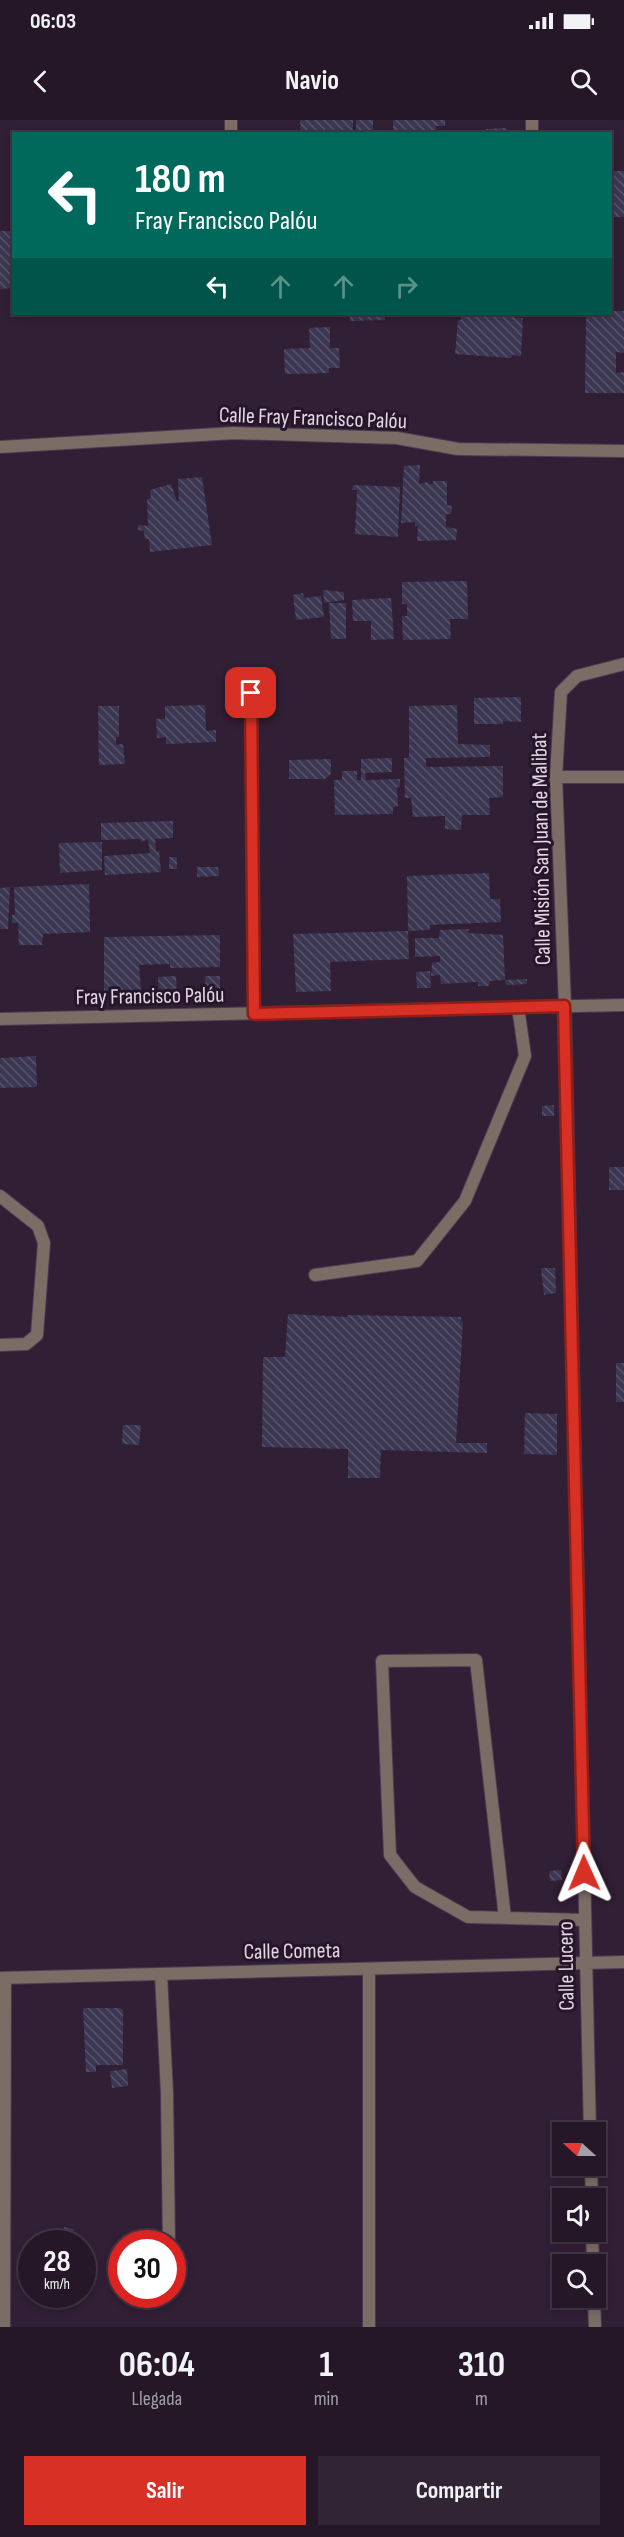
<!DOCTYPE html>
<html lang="es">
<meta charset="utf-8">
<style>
body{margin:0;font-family:"Sofia Sans Condensed",sans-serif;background:#312434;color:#f1f3f6;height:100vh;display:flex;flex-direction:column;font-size:22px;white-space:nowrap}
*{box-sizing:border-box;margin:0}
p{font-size:20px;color:#a39fa8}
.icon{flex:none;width:33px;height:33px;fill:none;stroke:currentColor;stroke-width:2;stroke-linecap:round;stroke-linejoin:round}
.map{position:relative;height:2207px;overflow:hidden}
.sheet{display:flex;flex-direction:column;background:#251728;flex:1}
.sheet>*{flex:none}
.banner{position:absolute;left:12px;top:12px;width:600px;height:183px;border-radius:0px;box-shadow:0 3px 9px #0003,0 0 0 2px #423645;background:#00695c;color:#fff;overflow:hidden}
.needle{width:39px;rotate:291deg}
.tools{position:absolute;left:552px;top:2002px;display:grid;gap:12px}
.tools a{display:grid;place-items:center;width:54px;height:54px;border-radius:0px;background:#251728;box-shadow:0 3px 9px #0003,0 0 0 2px #423645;font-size:30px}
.speed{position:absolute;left:18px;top:2110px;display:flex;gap:12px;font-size:30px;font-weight:700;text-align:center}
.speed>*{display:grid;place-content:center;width:78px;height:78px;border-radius:50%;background:#251728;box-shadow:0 3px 9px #0003,0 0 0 2px #423645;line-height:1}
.speed small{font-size:15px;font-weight:400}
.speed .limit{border:9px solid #d22;background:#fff;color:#111}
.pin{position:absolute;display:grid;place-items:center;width:51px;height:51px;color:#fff;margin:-26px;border-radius:12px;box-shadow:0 3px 9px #0006}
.me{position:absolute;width:66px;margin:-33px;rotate:359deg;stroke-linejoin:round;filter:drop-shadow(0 0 4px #0008)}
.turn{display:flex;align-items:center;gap:21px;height:126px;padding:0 24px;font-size:27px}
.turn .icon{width:78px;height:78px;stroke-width:2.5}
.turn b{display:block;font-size:42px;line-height:51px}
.lanes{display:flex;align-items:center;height:57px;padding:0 24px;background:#0003;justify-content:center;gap:30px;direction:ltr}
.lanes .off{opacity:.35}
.eta{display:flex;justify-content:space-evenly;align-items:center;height:102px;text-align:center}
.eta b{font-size:36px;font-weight:700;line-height:42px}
.action{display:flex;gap:12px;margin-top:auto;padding:12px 24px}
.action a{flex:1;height:69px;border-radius:0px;background:#d93025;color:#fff;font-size:24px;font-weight:700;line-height:69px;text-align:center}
.action a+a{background:#312434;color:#f1f3f6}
.status{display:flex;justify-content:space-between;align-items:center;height:42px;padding:0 30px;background:#251728;direction:ltr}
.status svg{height:16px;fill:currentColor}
header{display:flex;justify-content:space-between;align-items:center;height:78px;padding:0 24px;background:#251728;font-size:27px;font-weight:700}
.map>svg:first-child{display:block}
.building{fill:url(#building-back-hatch)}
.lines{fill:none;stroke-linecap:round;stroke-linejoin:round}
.service-casing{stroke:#4d3c51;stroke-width:14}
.minor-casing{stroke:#4d3c51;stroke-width:14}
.service{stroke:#7b6d65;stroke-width:12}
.minor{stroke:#7b6d65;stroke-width:12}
.route-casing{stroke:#8d1f18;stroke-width:15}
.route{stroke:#d93025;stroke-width:10}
.labels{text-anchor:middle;stroke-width:6;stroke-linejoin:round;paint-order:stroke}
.street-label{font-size:22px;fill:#e2d5e4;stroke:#27152a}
</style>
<div class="status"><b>06:03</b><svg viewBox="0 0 49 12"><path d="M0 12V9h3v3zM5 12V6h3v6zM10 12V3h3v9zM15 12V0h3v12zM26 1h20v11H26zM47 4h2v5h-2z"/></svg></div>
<header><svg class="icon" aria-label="back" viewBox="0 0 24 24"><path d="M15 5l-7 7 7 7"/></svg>Navio<svg class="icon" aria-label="search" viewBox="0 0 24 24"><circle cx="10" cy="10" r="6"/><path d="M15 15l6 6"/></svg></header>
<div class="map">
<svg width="624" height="2207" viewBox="0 0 624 2207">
<defs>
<pattern id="building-back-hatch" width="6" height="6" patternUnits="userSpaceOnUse" patternTransform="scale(1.5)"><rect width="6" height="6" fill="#3b3752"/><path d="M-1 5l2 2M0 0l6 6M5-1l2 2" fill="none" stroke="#57536b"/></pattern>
</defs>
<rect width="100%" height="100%" fill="#311f35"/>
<path class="building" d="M300 0H353V14H301Z
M356 0H373V11H356Z
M393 0H445V6H436V13L393 14Z
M506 8V14H486V9Z
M610 51H624V97H610Z
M0 111H14V168L0 169Z
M610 191H624V233L616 232V253L624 252V273H585L586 194H610Z
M350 194H385V200L350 201Z
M461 194H515V198H523L521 236 512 235 511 238 455 234 458 200H461Z
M330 207V228H339L340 248H329V253L285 254 284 229 310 228 309 208Z
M420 345 419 364 428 362V364H433V361H447V385L452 386 451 394H446V407L457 409 456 420 417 421 418 406H415V402L401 403 404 346Z
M202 357 212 425 150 432 149 419H145L144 411 138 410V405L148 406 147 379 151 378 150 370 171 364 177 381H179L178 359Z
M353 365 400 367 398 417 355 414 357 370H352Z
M467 461 468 499H450L451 519 403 520 402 496H407V484H402V462Z
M323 470 344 472V480L324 483Z
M303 473 304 478 321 476 324 497 296 500 293 475Z
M391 478 394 519 371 520V501H353L352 480Z
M329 483H346V519H331Z
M521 577V602L503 601V604H474V578Z
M205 585 206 611 216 610V622L166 624V617L157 618 156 599H165V586Z
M457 585 458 624 490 625V637L426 638V647L503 646V677L489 678 490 695H462L461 710 445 709V696L413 697 411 678H405L404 638H409V586Z
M98 586H119V617H116V625L123 624 125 644 99 645Z
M392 638V652L365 653 366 660 400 659V667H397L398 686 393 687V694L335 695 334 660H342V651H357V660H361V639Z
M331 639V654L325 659H289V640Z
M173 701V718L155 719 156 732 159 731 161 752 105 755 104 736 150 733 148 719 141 722 140 719 101 720V703Z
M102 722V750L60 753 59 723Z
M169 737H177V749H169Z
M197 747H218L219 756 197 757Z
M489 753 490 779H500L501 802 430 805V810L408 811 407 756Z
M89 764 90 812 43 814 42 825H19L18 803H12V795H15L14 767Z
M10 767 8 809H0V768Z
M469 809 468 813 503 815 505 860 490 861 489 866H478V862L441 864 440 855 431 856 432 843 440 842V836L415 837V818H439L440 810Z
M408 811 409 839 330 842 331 871 296 872 293 814Z
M220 815V847L170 848V844L139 845 141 870H122L123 875 104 876V817Z
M430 851 431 868H417L416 852Z
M176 856 177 874H159L158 857Z
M205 856H220V872L206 873Z
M527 859V864L506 865 505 860Z
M36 936 37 967 0 968V938Z
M554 985V996H542V986Z
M609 1047H624V1070H609Z
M541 1148H555L556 1173 544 1175Z
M288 1194 347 1197V1195L461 1197V1202L463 1201 456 1323H487V1333L381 1330 380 1358H348V1329L262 1327 263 1237H285Z
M616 1243H624V1282H616Z
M525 1293 557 1294V1335L524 1334Z
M123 1305H141L139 1325 122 1324Z
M561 1750 562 1760 550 1761 549 1751Z
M83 1888H120L123 1890V1945H96V1952H86Z
M127 1949 128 1966 112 1968 110 1951Z
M64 2107 74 2109 73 2116 64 2114Z"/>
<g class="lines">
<g class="service-casing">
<path id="service" d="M315 1155 417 1141 465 1081 525 936 518 887
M505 1798 476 1540 382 1541 390 1735 415 1767 468 1797 585 1800
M161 1854 167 1973 169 2124"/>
</g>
<g class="minor-casing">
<path id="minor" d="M231 0V14
M532 0V14
M0 327 234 313 397 318 458 329 624 331
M251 573 254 894
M556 657H624
M0 899 624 885
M0 1076 38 1106 44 1123 37 1215 26 1224 0 1225
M369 1849V2207
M0 1858 624 1842
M590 2013 565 886 556 657 561 572 577 556 624 544
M591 2046 592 2079
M592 2112 593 2145
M594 2178 595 2207
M4 2207 5 1858"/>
</g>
<use href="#service" class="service"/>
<use href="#minor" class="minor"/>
</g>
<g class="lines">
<g class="route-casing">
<path id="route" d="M251 573 254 894 564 886 584 1753"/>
</g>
<use href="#route" class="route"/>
</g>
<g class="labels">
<g class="street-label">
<text transform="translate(313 297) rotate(2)" y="8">Calle Fray Francisco Palóu</text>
<text transform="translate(540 729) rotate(-91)" y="8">Calle Misión San Juan de Malibat</text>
<text transform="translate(150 875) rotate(-1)" y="8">Fray Francisco Palóu</text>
<text transform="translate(292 1830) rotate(-1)" y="8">Calle Cometa</text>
<text transform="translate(565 1846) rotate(-91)" y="8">Calle Lucero</text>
</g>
</g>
</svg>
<div class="tools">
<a><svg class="needle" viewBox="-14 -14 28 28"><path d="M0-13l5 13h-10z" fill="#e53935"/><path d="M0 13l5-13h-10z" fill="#a39fa8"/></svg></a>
<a><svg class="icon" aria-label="sound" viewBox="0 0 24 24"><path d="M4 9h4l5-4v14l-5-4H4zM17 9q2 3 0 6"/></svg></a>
<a><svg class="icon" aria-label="search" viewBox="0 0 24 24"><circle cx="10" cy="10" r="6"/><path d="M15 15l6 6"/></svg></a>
</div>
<div class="speed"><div>28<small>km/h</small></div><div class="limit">30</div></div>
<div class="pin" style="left:251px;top:573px;background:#d93025"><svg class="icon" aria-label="arrive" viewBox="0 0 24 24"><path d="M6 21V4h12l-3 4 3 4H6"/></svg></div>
<svg class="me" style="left:584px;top:1753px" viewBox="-20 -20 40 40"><path d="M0-17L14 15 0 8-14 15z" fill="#d93025" stroke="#fff" stroke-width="4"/></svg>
<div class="banner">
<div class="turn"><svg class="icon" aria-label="left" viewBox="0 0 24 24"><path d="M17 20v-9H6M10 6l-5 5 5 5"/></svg><div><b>180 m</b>Fray Francisco Palóu</div></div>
<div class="lanes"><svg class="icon" aria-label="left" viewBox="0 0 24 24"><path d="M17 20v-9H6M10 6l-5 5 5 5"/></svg><svg class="icon off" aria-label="ahead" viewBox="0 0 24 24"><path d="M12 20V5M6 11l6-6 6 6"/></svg><svg class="icon off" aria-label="ahead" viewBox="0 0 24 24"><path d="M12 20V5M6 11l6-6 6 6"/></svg><svg class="icon off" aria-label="right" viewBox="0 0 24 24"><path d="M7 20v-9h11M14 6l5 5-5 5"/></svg></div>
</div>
</div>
<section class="sheet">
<div class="eta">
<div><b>06:04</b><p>Llegada</p></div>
<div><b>1</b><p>min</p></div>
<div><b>310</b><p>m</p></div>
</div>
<div class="action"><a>Salir</a><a>Compartir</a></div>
</section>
